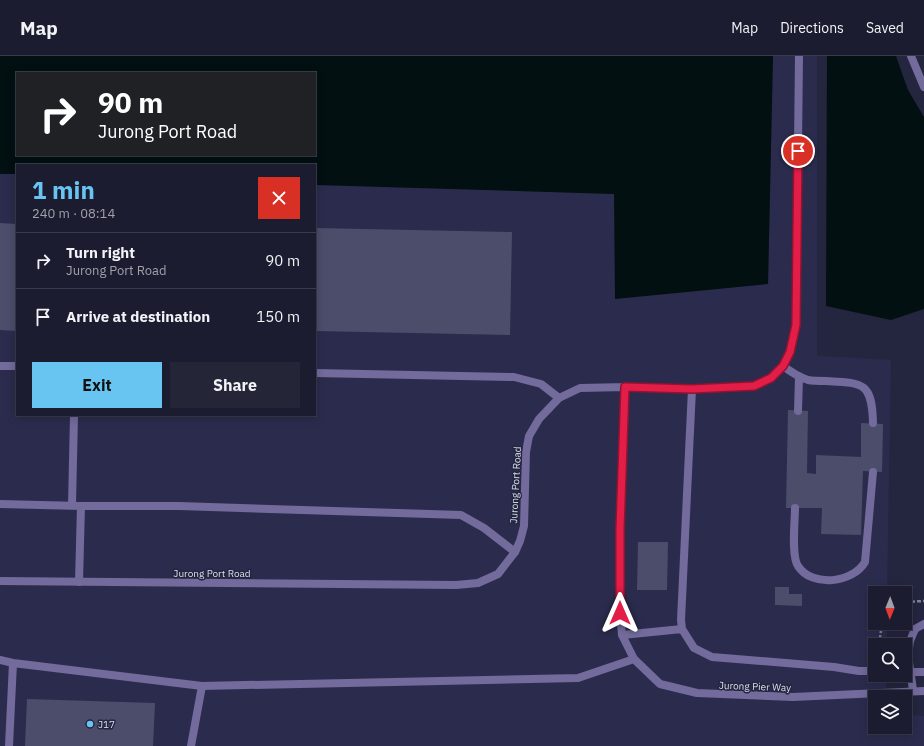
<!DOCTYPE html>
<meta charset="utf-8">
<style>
body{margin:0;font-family:"IBM Plex Sans",sans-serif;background:#242537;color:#f1f3f6;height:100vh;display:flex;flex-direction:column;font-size:15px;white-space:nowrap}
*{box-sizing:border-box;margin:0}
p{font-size:13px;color:#a0a1aa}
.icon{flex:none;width:22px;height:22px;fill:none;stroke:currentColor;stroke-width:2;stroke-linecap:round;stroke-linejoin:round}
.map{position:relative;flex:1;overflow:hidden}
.details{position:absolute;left:16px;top:108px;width:300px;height:252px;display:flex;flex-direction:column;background:#1b1c2f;border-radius:0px;box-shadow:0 2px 10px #0003,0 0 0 1px #393a4b}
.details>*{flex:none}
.top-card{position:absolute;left:16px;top:16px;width:300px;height:84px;border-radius:0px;box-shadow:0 2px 10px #0003,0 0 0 1px #393a4b;background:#202124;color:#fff;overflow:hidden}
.needle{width:26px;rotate:181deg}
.controls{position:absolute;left:868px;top:530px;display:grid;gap:8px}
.controls a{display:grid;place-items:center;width:44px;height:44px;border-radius:0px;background:#1b1c2f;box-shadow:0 2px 10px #0003,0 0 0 1px #393a4b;font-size:20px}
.pin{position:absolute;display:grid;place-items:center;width:34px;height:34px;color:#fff;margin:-17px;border:2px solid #fff;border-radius:50%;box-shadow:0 1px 4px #0007}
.me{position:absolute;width:44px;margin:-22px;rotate:0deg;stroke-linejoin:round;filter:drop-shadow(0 0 3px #0008)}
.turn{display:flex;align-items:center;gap:14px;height:84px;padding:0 16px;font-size:18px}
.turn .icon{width:52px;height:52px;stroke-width:2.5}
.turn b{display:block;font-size:28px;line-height:34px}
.round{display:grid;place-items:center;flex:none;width:42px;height:42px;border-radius:0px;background:#242537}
.headline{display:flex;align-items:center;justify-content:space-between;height:68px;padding:0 16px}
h1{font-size:24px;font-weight:800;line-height:30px;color:#68c4f0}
.primary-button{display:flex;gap:8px;margin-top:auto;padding:8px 16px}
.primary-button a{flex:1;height:46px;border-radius:0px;background:#68c4f0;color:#111;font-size:16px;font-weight:800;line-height:46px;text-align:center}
.primary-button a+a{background:#242537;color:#f1f3f6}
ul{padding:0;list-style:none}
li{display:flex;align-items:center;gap:12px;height:56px;padding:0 16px;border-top:1px solid #393a4b}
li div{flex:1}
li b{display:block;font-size:15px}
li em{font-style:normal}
header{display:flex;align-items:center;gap:24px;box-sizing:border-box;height:56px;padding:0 20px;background:#1b1c2f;border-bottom:1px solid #393a4b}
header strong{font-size:19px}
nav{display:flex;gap:22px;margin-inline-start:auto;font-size:14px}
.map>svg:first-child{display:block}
.built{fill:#2b2c4d}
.water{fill:#031012;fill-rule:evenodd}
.building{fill:#4b4d6a}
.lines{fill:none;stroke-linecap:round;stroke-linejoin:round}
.path{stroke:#818298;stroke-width:2.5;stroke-dasharray:4 2;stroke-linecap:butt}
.lane{stroke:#726b9c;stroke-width:8}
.street{stroke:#726b9c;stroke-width:8}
.route-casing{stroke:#92132f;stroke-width:10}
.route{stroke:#e11d48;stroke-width:7}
.poi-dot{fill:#68c4f0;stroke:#24253f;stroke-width:1.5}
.labels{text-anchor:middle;stroke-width:3;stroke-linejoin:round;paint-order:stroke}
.street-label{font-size:10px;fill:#dddff0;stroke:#24253f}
.poi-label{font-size:10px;fill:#dddff0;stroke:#24253f;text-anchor:start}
</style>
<header>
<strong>Map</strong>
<nav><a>Map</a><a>Directions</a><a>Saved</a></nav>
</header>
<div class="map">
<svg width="924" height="690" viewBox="0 0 924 690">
<rect width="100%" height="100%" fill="#24253f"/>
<path class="built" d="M773 0H817V300L891 304 887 537H875V567H887V589H875V619H886V641H875V671H905V659L924 660V690H0V118H17V359H315V128L615 138 768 228Z"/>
<path class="water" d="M0 0H773L768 228 615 243 614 138 315 129V109H17V118H0ZM17 17H315V99H17Z
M827 0H896L908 34 924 61V253L891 264 826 250Z"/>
<path class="building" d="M0 167 17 168V275L0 274Z
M315 172 512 176 510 279 315 275Z
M788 354 808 355 807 417 816 418V399L861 401V367L883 368 882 416 863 415 861 479 821 478 822 452H786Z
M638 486H668L667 534H637Z
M775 531H789V538H802V550L775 549Z
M27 643 155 647 153 690H25Z"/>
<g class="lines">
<path class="path" d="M905 546 924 545
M879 589 882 567"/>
<path class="lane" d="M911 0 924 31
M0 310H17
M783 310C791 316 798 321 808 324 813 325 820 325 826 325 863 327 872 326 873 367
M315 317 514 321 541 328 559 342
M798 355 799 321
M0 448 81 450H179L461 459 484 472 515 496
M72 449 74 359
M795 452C795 465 791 500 798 510 812 532 853 527 865 506L873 416
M79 526 81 450
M0 604 13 607 202 630 578 622 634 603
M913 634 908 599 910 585 915 573 924 568
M9 690 13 607
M191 690 202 630"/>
<path class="street" d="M625 331 620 473V557L622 579 634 603 660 628 697 637 793 641 924 635
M692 333 681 564 682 573 694 592 712 601 834 611 859 615H875
M0 525 456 529 478 527 498 518 515 496 520 485 524 470 526 396 529 380 539 363 559 342 580 332 625 331 692 333 754 330 771 322 783 310 790 296 796 269 799 0
M622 579 682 573
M905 616H924"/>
</g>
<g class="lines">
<g class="route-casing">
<path id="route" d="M620 557V473L625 331 692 333 754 330 771 322 783 310 790 296 796 269 798 95"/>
</g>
<use href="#route" class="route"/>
</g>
<circle class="poi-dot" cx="90" cy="668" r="4"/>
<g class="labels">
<g class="street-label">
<text transform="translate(515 429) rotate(-87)" y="4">Jurong Port Road</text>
<text x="212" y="521">Jurong Port Road</text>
<text transform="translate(755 630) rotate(2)" y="4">Jurong Pier Way</text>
</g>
<g class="poi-label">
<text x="98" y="672">J17</text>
</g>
</g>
</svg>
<div class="controls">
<a><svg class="needle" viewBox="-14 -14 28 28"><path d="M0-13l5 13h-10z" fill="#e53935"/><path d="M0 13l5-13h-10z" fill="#a0a1aa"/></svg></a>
<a><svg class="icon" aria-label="search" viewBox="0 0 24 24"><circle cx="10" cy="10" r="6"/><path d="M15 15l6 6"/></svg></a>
<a><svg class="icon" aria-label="layers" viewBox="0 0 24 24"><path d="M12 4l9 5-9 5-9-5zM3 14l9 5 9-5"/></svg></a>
</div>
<div class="pin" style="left:798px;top:95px;background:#d93025"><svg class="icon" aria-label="arrive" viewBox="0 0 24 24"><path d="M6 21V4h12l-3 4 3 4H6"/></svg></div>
<svg class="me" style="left:620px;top:557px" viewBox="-20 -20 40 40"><path d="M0-17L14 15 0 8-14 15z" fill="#e11d48" stroke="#fff" stroke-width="4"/></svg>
<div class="top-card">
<div class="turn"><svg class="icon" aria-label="right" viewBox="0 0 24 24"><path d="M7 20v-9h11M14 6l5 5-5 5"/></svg><div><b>90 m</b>Jurong Port Road</div></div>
</div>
<section class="details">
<div class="headline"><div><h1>1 min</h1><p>240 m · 08:14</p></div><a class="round" style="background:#d93025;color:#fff"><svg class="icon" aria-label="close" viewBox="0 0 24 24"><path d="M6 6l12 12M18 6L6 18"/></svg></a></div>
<ul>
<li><svg class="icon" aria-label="right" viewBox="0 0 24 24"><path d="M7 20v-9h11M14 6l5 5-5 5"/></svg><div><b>Turn right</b><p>Jurong Port Road</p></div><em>90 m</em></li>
<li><svg class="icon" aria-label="arrive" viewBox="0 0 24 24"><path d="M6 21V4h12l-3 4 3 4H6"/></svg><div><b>Arrive at destination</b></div><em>150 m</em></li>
</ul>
<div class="primary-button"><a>Exit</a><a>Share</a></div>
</section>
</div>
